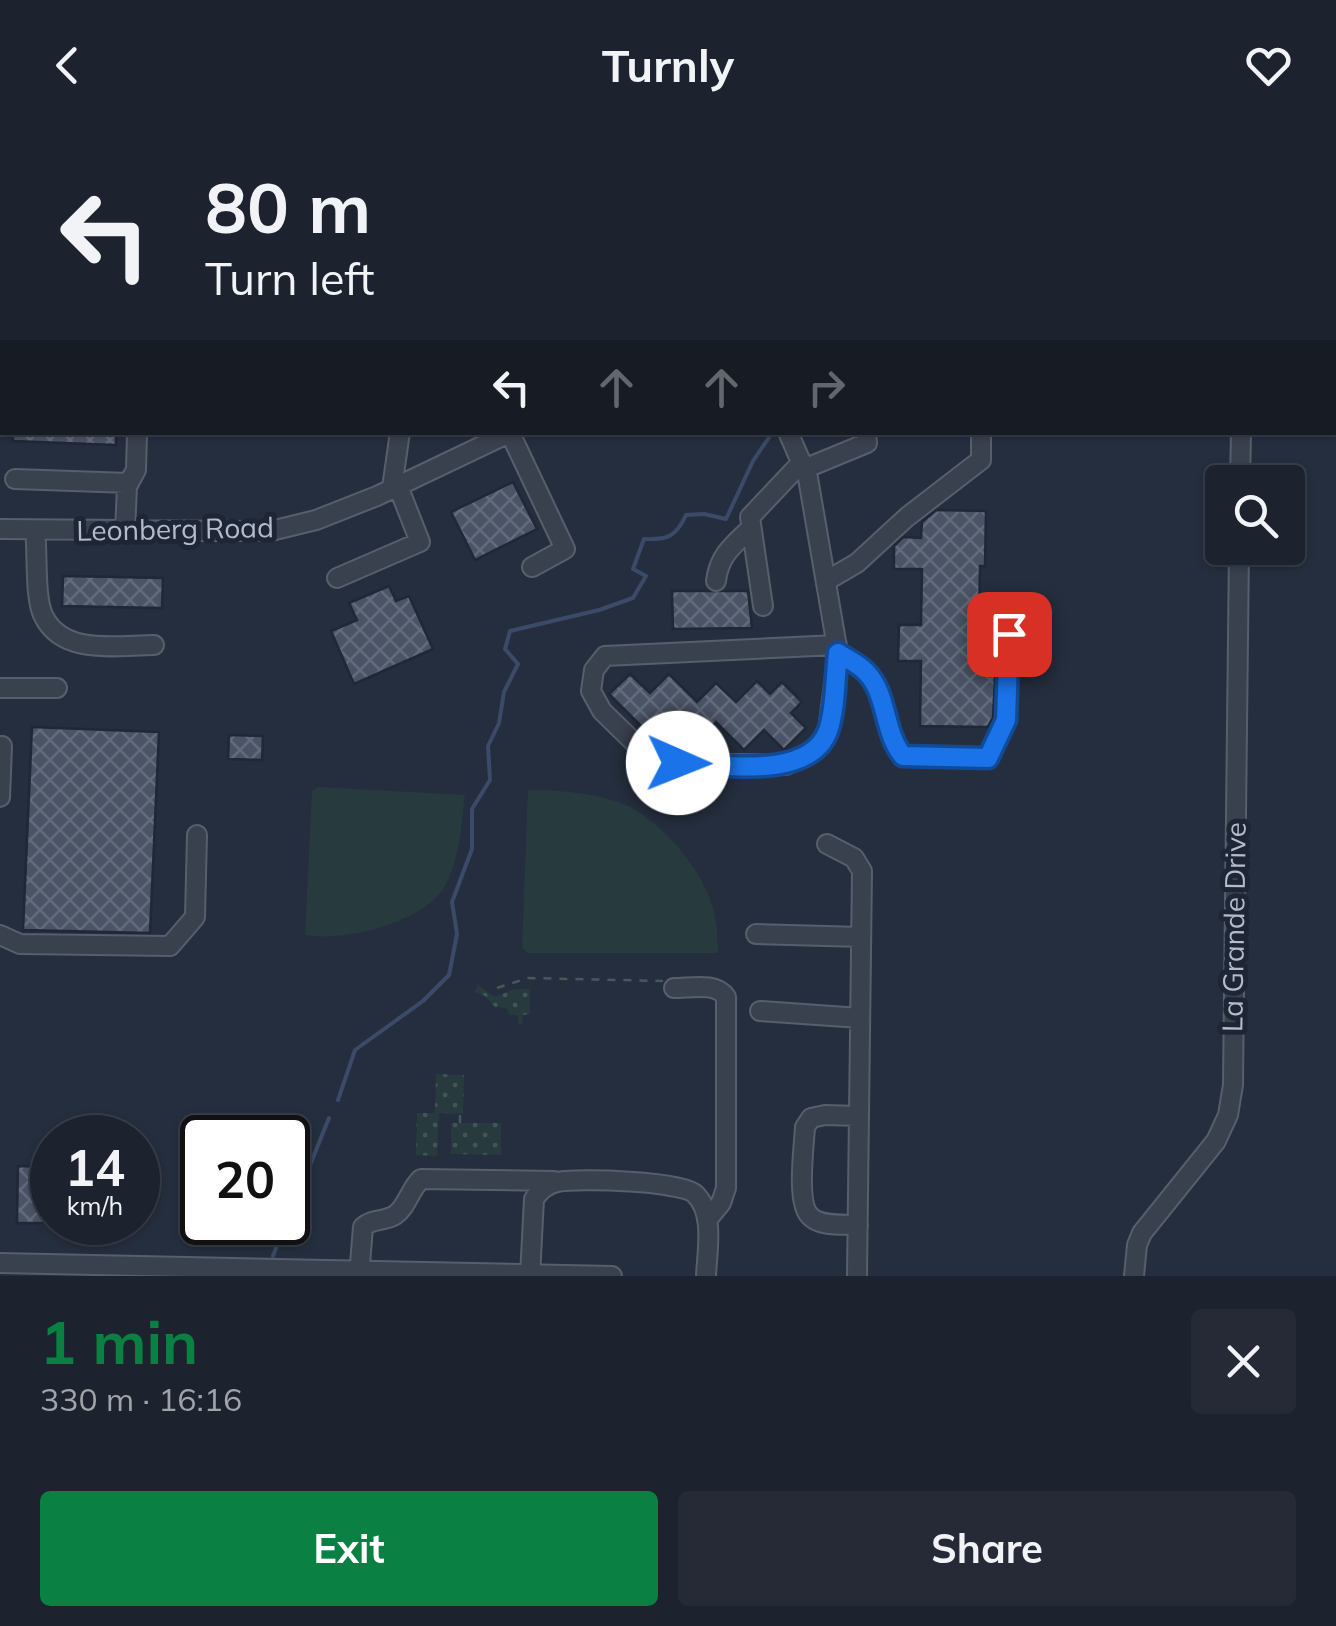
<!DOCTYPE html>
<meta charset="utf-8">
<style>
body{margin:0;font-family:Mulish,sans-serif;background:#252a36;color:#f1f3f6;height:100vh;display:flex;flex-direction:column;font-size:38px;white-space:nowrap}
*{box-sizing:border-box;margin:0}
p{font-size:32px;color:#a0a4aa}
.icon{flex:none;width:55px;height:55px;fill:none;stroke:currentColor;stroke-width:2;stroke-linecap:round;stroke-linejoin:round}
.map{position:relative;height:1146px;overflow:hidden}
.sheet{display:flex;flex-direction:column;background:#1c222e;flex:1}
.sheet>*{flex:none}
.hud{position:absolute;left:0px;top:0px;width:1338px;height:305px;box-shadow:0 2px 8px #0004,0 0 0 2px #3a3f4a;background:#1c222e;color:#f1f3f6;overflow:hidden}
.buttons{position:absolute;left:1205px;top:335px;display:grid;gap:20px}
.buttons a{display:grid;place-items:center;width:100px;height:100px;border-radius:10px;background:#1c222e;box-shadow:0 2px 8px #0004,0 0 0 2px #3a3f4a;font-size:50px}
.speed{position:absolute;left:30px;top:985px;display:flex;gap:20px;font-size:50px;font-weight:700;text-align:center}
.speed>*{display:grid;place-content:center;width:130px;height:130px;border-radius:50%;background:#1c222e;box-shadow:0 2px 8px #0004,0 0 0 2px #3a3f4a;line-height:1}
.speed small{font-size:25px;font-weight:400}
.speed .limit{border:5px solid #111;border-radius:15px;background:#fff;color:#111}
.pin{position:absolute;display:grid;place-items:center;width:85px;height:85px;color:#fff;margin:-42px;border-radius:20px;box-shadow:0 5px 15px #0006}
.me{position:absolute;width:110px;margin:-55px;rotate:91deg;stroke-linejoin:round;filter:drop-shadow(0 0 8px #0008)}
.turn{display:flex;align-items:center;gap:35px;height:210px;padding:0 40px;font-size:45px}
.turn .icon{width:130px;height:130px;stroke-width:2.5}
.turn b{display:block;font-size:70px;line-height:85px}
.lanes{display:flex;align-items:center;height:95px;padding:0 40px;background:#0003;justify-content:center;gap:50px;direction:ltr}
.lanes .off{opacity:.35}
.round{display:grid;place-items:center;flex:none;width:105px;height:105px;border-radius:10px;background:#252a36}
.head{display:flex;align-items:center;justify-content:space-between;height:170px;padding:0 40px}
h1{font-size:60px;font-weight:700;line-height:75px;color:#0b8043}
.cta{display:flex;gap:20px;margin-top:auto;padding:20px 40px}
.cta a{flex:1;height:115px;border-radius:10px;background:#0b8043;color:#fff;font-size:40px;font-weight:700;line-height:115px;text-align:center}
.cta a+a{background:#252a36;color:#f1f3f6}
header{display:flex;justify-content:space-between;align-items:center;height:130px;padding:0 40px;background:#1c222e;font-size:45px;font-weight:700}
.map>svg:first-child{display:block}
.grass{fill:#273b3f}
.park{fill:url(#park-dots)}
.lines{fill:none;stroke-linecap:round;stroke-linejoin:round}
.stream{stroke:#3b4a67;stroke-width:4}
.building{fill:url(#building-cross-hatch);stroke:#202736;stroke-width:2.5}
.minor-casing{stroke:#575e6c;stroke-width:22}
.path{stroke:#45585c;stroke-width:2.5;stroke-dasharray:8 8;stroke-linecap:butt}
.minor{stroke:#39404e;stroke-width:18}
.route-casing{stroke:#114b97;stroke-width:25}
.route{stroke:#1a73e8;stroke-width:18}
.labels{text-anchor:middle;stroke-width:10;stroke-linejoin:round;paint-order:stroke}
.street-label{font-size:28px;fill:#b5bbc9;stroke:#1e2534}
</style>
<header><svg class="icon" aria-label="back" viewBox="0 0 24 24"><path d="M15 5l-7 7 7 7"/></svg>Turnly<svg class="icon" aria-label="heart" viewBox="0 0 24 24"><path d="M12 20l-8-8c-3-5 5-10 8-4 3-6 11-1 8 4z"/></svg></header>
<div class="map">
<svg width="1336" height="1146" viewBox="0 0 1336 1146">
<defs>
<pattern id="park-dots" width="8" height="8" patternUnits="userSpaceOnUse" patternTransform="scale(2.5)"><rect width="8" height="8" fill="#273b3f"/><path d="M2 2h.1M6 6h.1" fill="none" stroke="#445559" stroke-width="1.8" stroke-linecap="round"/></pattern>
<pattern id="building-cross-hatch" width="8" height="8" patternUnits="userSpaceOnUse" patternTransform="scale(2.5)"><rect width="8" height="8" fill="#4b5467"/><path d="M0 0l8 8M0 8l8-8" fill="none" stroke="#636b7b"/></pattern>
</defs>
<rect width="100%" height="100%" fill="#252e3e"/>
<path class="grass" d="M318 657 465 665C461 693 460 731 445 756 425 792 345 812 305 805L312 661Z
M528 660C559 660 599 663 628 676 662 693 697 734 710 769 717 786 717 805 718 823H528L522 818Z"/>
<path class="park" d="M478 855 494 867 515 859H530V884L523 885 522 894H518V885H510L506 878 495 877 485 866 475 862Z
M436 944 464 945 463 984 439 983 437 1026 416 1025 417 983H435Z
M451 993H501V1025L451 1024Z"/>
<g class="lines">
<path class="stream" d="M873 0V2
M338 970 355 920 423 871 449 845 457 804 452 772 472 719V679L490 650 488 616 499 593 504 562 518 534 505 519 510 501 599 480 633 468 646 446 633 439 644 409C667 410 676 407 686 385L704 384 726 389 753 331 772 303
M288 1090 329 988
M273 1126 286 1092"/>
</g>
<path class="building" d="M13 302H116V315L13 311Z
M513 352 537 399 475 430 451 382Z
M936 380 986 381 985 436H980L979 494H998L993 587 988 597 920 596 921 531H898L899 495H921L922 439H894V416L903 407 921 408 922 392Z
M63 446 163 448 162 478 62 476Z
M389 456 396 471 409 466 433 519 354 554 331 501 357 490 349 473Z
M672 461H748L752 498 673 499Z
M630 544 650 563 669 544 697 572 716 553 736 572 757 551 770 564 782 552 802 572 791 583 806 598 784 620 764 600 744 620 716 592 697 612 686 601 674 612 667 605 658 613 609 564Z
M32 597 159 602 150 803 23 800Z
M229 605 263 606 262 630 228 629Z
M18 1036 52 1037 50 1093H17Z"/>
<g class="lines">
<g class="minor-casing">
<path id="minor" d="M595 2 596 0
M0 56H2
M788 302 808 348 838 523 828 600 815 621 786 635 678 633 643 621 602 581 591 561 594 540 605 526 837 515
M510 303 565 419 532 437
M804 339 867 313 866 302
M15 349 129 353
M1240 352 1241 302
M392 358 400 302
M0 399 271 401 316 390 377 366 511 302
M35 400C38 422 34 469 44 487 64 526 118 515 154 515
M125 402 127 356 136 340 137 302
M337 448 420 412 398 356
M716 451C719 426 732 416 750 399
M826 451 857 433 907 387 981 330V302
M763 476 750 387 802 332
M838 523C847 529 859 534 866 542 888 564 883 602 903 626L988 628 1005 590 1009 504
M0 558H57
M0 667 2 616
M827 714 854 728 862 741 857 1146
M756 804 861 807
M0 805 20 814 170 816 195 787 197 705
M674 858C691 858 716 852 726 867V1058L721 1073 707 1090
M760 881 860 888
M858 1095C843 1094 820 1097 810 1086 796 1073 804 1017 805 997L811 988 825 985 859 986
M0 1133 612 1146
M359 1146 363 1097C373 1088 384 1092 395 1085 407 1077 410 1059 421 1049L554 1051
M530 1146 534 1069C540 1060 547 1054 558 1052 579 1048 682 1051 695 1064 715 1083 707 1121 706 1146
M1134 1146 1137 1115 1142 1103 1216 1011 1228 985 1233 955 1239 418"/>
</g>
<path class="path" d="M497 858 528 848 663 851
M460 993V983"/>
<use href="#minor" class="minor"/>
</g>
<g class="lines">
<g class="route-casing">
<path id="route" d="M678 633C721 634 809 651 828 601 836 578 835 547 838 523 847 529 859 534 866 542 888 564 883 602 903 626L988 628 1006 590 1009 504"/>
</g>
<use href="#route" class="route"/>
</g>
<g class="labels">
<g class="street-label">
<text transform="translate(175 399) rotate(-1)" y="10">Leonberg Road</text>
<text transform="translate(1234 797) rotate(-89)" y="10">La Grande Drive</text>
</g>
</g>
</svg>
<div class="buttons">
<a><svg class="icon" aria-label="search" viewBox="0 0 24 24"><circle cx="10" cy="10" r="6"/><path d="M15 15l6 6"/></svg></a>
</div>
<div class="speed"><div>14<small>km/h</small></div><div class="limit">20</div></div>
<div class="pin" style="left:1009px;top:504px;background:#d93025"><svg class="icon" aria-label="arrive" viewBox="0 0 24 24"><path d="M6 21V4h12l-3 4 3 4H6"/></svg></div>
<svg class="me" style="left:678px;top:633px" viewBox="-20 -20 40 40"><circle r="19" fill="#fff"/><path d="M0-13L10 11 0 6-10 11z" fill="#1a73e8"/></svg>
<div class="hud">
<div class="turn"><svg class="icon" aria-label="left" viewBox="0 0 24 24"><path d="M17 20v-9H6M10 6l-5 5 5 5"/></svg><div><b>80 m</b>Turn left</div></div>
<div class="lanes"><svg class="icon" aria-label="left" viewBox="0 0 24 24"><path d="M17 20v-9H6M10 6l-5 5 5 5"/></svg><svg class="icon off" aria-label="ahead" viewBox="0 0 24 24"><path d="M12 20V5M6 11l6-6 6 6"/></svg><svg class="icon off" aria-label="ahead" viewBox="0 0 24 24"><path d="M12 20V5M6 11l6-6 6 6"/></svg><svg class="icon off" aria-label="right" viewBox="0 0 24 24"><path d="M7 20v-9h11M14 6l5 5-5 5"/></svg></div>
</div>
</div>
<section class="sheet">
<div class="head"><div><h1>1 min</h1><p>330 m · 16:16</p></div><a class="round"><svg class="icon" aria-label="close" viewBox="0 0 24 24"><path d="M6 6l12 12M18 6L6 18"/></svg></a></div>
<div class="cta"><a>Exit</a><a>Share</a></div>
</section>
